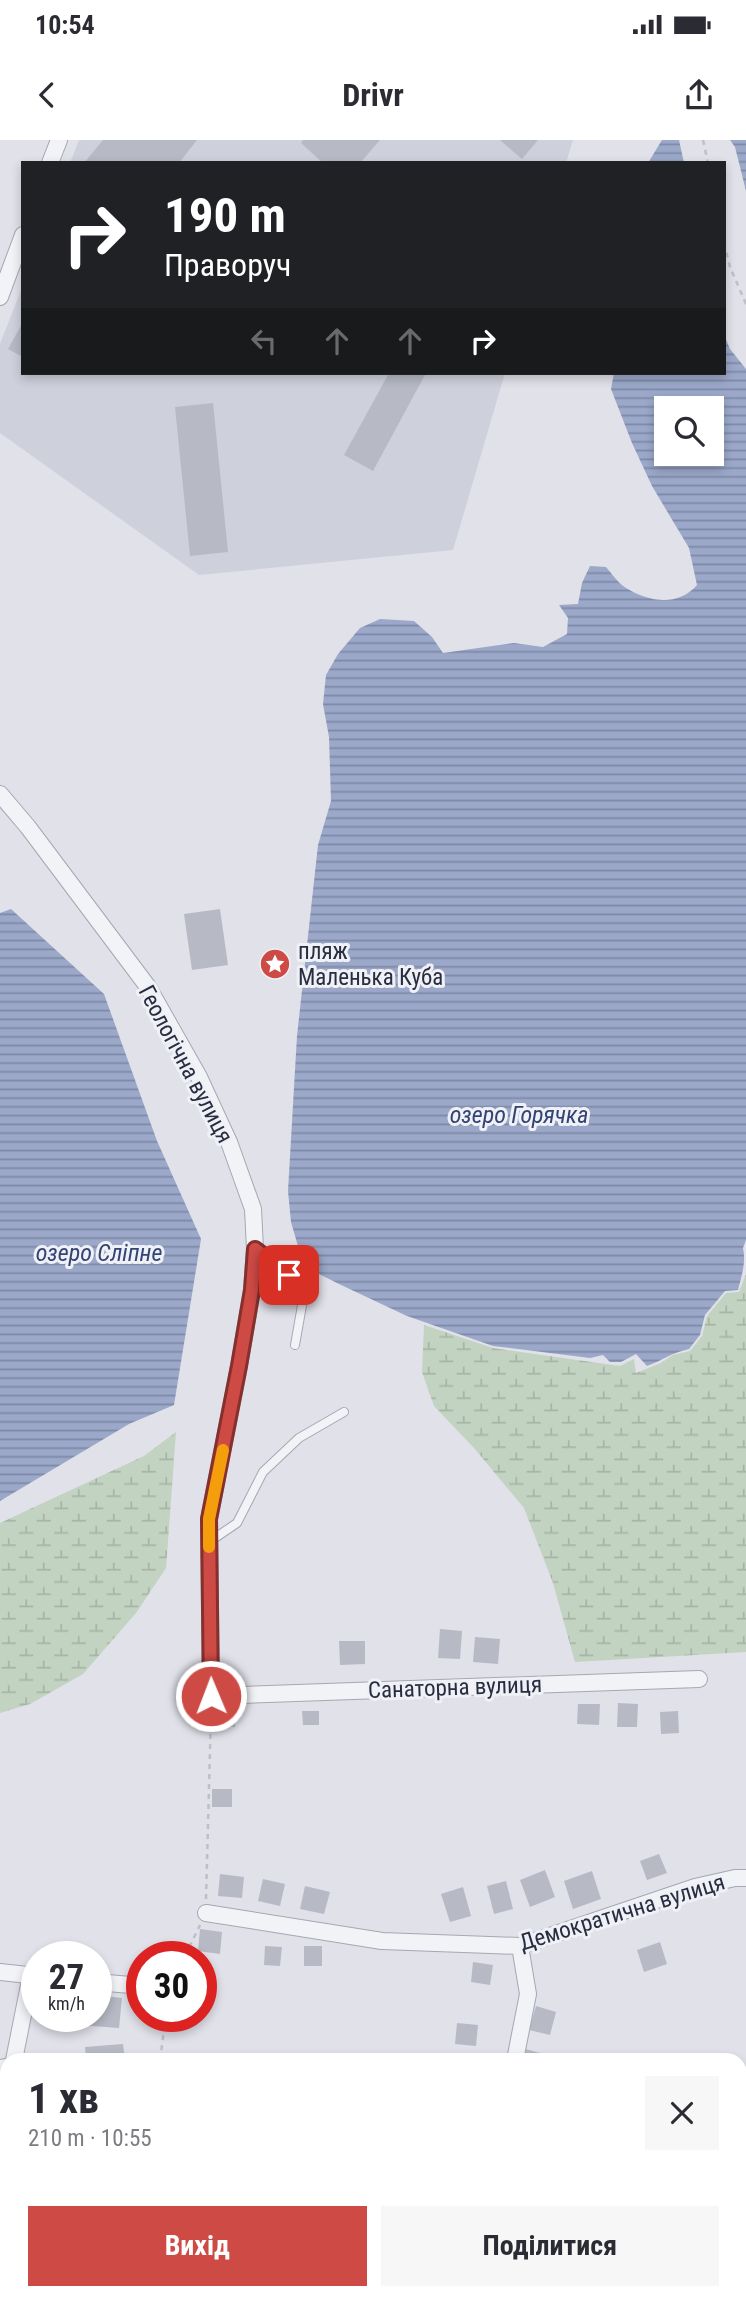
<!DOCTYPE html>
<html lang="uk">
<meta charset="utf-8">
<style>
body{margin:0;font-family:"Roboto Condensed",sans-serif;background:#f7f7f7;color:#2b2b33;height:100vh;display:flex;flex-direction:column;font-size:26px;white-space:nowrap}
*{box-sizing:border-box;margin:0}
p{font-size:23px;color:#7c7c81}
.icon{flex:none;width:38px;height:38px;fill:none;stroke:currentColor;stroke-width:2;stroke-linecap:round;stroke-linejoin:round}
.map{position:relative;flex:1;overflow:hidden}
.drawer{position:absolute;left:0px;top:1913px;width:747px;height:247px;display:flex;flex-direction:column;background:#fff;border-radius:21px 21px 0 0;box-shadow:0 4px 10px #0003}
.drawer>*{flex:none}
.banner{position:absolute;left:21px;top:21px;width:705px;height:214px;border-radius:0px;box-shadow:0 4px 10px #0003;background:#202124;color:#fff;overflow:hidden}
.buttons{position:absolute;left:654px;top:256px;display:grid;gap:14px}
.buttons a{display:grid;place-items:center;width:70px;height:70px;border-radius:0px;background:#fff;box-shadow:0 4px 10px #0003;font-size:35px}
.speed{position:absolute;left:21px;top:1801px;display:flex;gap:14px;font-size:35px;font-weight:700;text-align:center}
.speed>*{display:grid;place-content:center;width:91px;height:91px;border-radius:50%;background:#fff;box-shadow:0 4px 10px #0003;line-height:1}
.speed small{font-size:18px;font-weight:400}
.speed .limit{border:10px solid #d22;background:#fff;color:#111}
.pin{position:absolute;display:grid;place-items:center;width:60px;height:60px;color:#fff;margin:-30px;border-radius:14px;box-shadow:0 4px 10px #0006}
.me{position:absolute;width:77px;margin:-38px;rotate:359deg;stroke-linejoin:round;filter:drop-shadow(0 0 5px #0008)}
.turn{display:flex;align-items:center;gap:24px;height:147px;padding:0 28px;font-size:32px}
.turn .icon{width:91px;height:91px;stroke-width:2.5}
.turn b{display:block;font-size:49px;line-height:60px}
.lanes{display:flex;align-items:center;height:66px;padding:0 28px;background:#0003;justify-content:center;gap:35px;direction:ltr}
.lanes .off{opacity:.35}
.round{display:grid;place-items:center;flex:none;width:74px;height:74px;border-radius:0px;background:#f7f7f7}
.overview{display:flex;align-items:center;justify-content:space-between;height:119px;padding:0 28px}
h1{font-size:42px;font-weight:700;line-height:52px}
.primary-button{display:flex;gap:14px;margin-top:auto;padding:14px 28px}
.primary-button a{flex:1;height:80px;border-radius:0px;background:#ce4a45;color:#fff;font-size:28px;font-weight:700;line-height:80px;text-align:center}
.primary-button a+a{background:#f7f7f7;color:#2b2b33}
.status{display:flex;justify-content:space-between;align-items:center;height:49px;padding:0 35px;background:#fff;direction:ltr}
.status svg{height:19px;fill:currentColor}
header{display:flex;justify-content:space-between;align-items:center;height:91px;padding:0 28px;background:#fff;font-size:32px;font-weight:700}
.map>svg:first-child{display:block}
.built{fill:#ced0db}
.wetland{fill:url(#wetland-marsh)}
.water{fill:url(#water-rules);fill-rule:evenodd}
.building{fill:#b7bac5}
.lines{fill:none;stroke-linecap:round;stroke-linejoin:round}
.lane-casing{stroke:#a5a7b3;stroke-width:10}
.street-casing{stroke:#a5a7b3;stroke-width:18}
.path{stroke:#bdc0c7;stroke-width:2.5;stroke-dasharray:5 5;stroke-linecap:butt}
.lane{stroke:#f2f3f7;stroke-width:8}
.street{stroke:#f2f3f7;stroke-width:16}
.route-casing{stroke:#86302d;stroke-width:18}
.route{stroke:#ce4a45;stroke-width:12}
.slow{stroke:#f59e0b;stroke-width:12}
.labels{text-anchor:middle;stroke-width:6;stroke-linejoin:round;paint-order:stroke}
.poi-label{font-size:23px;fill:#282d40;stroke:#eff1f6;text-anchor:start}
.street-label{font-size:23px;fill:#282d40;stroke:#eff1f6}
.water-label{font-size:24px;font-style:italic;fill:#334374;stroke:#eff1f6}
</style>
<div class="status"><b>10:54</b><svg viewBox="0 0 49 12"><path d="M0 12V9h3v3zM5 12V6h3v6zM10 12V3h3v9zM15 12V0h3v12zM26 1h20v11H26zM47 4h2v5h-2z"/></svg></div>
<header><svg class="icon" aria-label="back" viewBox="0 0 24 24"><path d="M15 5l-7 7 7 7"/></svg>Drivr<svg class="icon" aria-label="share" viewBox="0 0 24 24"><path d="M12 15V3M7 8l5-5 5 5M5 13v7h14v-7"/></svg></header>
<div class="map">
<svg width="746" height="2158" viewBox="0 0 746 2158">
<defs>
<pattern id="wetland-marsh" width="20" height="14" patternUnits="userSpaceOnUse" patternTransform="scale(1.75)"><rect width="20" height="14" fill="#c2d3c1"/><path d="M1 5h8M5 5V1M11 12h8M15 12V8" fill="none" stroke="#a7b5a7"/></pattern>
<pattern id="water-rules" width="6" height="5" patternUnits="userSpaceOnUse" patternTransform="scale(1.75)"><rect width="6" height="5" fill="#9ba8c9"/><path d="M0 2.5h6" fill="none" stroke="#7e89a5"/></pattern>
</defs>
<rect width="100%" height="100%" fill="#e0e1e9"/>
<path class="built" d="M79 0H573L566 23H70Z
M23 145V233H505L453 410 199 435 0 293V204Z"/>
<path class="wetland" d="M746 1134V1512L575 1522 553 1443 524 1368 474 1308 434 1266 422 1232 424 1185 493 1208 620 1226 634 1219 636 1233 661 1223 673 1215 690 1211 702 1196 707 1176 726 1153 739 1152Z
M176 1292 166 1428 136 1473 83 1534 30 1564 0 1573V1383L144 1316Z"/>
<path class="water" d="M662 0H679L684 23H648Z
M730 0H746V51L735 7Z
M725 197 730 209 746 229V1100L743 1108C746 1122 742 1135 738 1150L725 1151 705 1175 700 1195 689 1209C671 1213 663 1220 647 1226L636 1214 621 1222H610L603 1215 590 1218 493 1206 407 1176 339 1144 319 1134 302 1120 291 1082 288 1051 297 896 318 705 331 661 329 597 323 564 326 535 338 514 360 488 380 479 414 481 432 497 443 513 514 503 543 507 567 494 568 478 559 465 578 464 582 443 590 426 606 427C612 434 618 443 626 448 649 462 678 467 697 445L689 408 652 346 632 303 611 249 614 233H724ZM667 268H712V313H667Z
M11 769 104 854 157 1001 201 1099 174 1265 129 1284 0 1361V773Z"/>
<path class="building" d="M103 0H197L179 23H84Z
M303 0H380L360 23H323L301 3Z
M500 0H538L522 19Z
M23 182V217L8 209Z
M389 233H426L373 331 344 315Z
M213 263 228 412 190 416 175 267Z
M220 769 228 825 192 830 184 774Z
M440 1489 462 1491 460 1519 438 1518Z
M475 1497 500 1499 498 1524 473 1522Z
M339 1501H365V1524L340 1525Z
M618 1563 638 1564 637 1587H617Z
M578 1564H600L599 1585 577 1584Z
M234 1569 235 1587H214L213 1570Z
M302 1571H319V1585H303Z
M678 1571 679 1593 661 1594 660 1572Z
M212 1649H232V1667H212Z
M659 1714 667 1733 647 1740 640 1721Z
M545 1730 555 1757 530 1767 520 1740Z
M592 1731 601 1759 573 1769 564 1741Z
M220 1734 244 1737 242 1758 218 1756Z
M263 1739 285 1744 280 1766 258 1761Z
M506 1741 513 1769 494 1774 487 1746Z
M305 1746 330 1752 324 1774 300 1769Z
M463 1747 471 1776 450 1782 441 1754Z
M200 1789 222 1792 220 1814 198 1811Z
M660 1802 667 1824 644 1832 637 1810Z
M265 1806 282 1807 280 1826 264 1825Z
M304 1806H322V1826H304Z
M473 1822 493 1825 490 1845 471 1842Z
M96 1855 122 1858 119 1888 40 1882 41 1876H96Z
M536 1866 556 1872 550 1895 529 1890Z
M457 1883 478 1885 476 1906 455 1904Z
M123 1904 125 1920H86L85 1907Z
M525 1909 548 1915 547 1920H522Z
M249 2152H276L275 2158 248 2157Z
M596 2152H620V2158H595Z
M646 2152H663L662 2158H644Z
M689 2152H709L708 2158H688Z"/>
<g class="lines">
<g class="lane-casing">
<path id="lane" d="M255 1109 290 1134 304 1154 295 1205
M209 1402 237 1383 263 1332 299 1298 344 1272"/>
</g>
<g class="street-casing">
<path id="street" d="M50 23 59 0
M0 157 23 95
M0 654 28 687 148 847 199 937 229 1002 253 1069 255 1109 252 1150 239 1226 209 1379 211 1556 699 1539
M206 1773 382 1801 520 1806 695 1747 735 1738H746
M0 1832 37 1836
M96 1842 142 1846
M14 1920 31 1835
M515 1920 528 1854 520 1806
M0 1928 7 1927
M740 2137H746
M470 2158 471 2152"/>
</g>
<path class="path" d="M703 0 708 23
M724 103 730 127 746 164
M206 1759 211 1573
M185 1816 200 1785
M160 1920 166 1876
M185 2152 186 2158"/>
<use href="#lane" class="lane"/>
<use href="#street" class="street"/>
</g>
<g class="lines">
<g class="route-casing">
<path id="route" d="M211 1556 209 1379 239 1226 252 1150 255 1109 289 1135"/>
</g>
<use href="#route" class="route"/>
<path class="slow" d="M209 1407V1379L223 1310"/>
</g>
<defs>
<g id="sight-disc" transform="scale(1.575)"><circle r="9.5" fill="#ce4a45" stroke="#eff1f6"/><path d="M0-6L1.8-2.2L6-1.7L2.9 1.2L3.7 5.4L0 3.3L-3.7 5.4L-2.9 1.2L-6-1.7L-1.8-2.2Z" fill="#fff"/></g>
</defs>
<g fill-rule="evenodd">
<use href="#sight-disc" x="275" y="824"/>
</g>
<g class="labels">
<g class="poi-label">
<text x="298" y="819">пляж<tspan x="298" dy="26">Маленька Куба</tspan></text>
</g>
<g class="street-label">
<text transform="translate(186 924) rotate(62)" y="8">Геологічна вулиця</text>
<text transform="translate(455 1547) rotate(-2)" y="8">Санаторна вулиця</text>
<text transform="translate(622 1772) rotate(-17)" y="8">Демократична вулиця</text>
</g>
<g class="water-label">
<text x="519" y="983">озеро Горячка</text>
<text x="99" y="1121">озеро Сліпне</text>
</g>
</g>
</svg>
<div class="buttons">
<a><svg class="icon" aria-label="search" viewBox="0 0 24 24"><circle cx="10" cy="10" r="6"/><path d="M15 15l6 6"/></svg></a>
</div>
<div class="speed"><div>27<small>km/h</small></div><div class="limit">30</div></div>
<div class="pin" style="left:289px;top:1135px;background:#d93025"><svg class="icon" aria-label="arrive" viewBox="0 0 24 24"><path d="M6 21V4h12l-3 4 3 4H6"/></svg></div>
<svg class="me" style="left:211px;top:1556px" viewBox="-20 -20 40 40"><circle r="17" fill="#ce4a45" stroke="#fff" stroke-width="3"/><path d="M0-11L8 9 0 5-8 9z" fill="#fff"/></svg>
<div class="banner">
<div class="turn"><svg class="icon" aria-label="right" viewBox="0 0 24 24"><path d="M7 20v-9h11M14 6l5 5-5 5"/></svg><div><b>190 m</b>Праворуч</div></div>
<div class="lanes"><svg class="icon off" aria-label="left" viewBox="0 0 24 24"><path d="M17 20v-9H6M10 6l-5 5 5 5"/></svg><svg class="icon off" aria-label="ahead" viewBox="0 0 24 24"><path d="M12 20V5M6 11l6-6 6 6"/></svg><svg class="icon off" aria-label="ahead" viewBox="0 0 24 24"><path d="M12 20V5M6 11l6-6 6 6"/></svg><svg class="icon" aria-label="right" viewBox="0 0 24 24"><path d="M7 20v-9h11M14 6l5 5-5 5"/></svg></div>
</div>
<section class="drawer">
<div class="overview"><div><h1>1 хв</h1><p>210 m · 10:55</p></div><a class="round"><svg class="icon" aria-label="close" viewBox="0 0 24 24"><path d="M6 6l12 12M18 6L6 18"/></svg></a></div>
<div class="primary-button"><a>Вихід</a><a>Поділитися</a></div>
</section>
</div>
